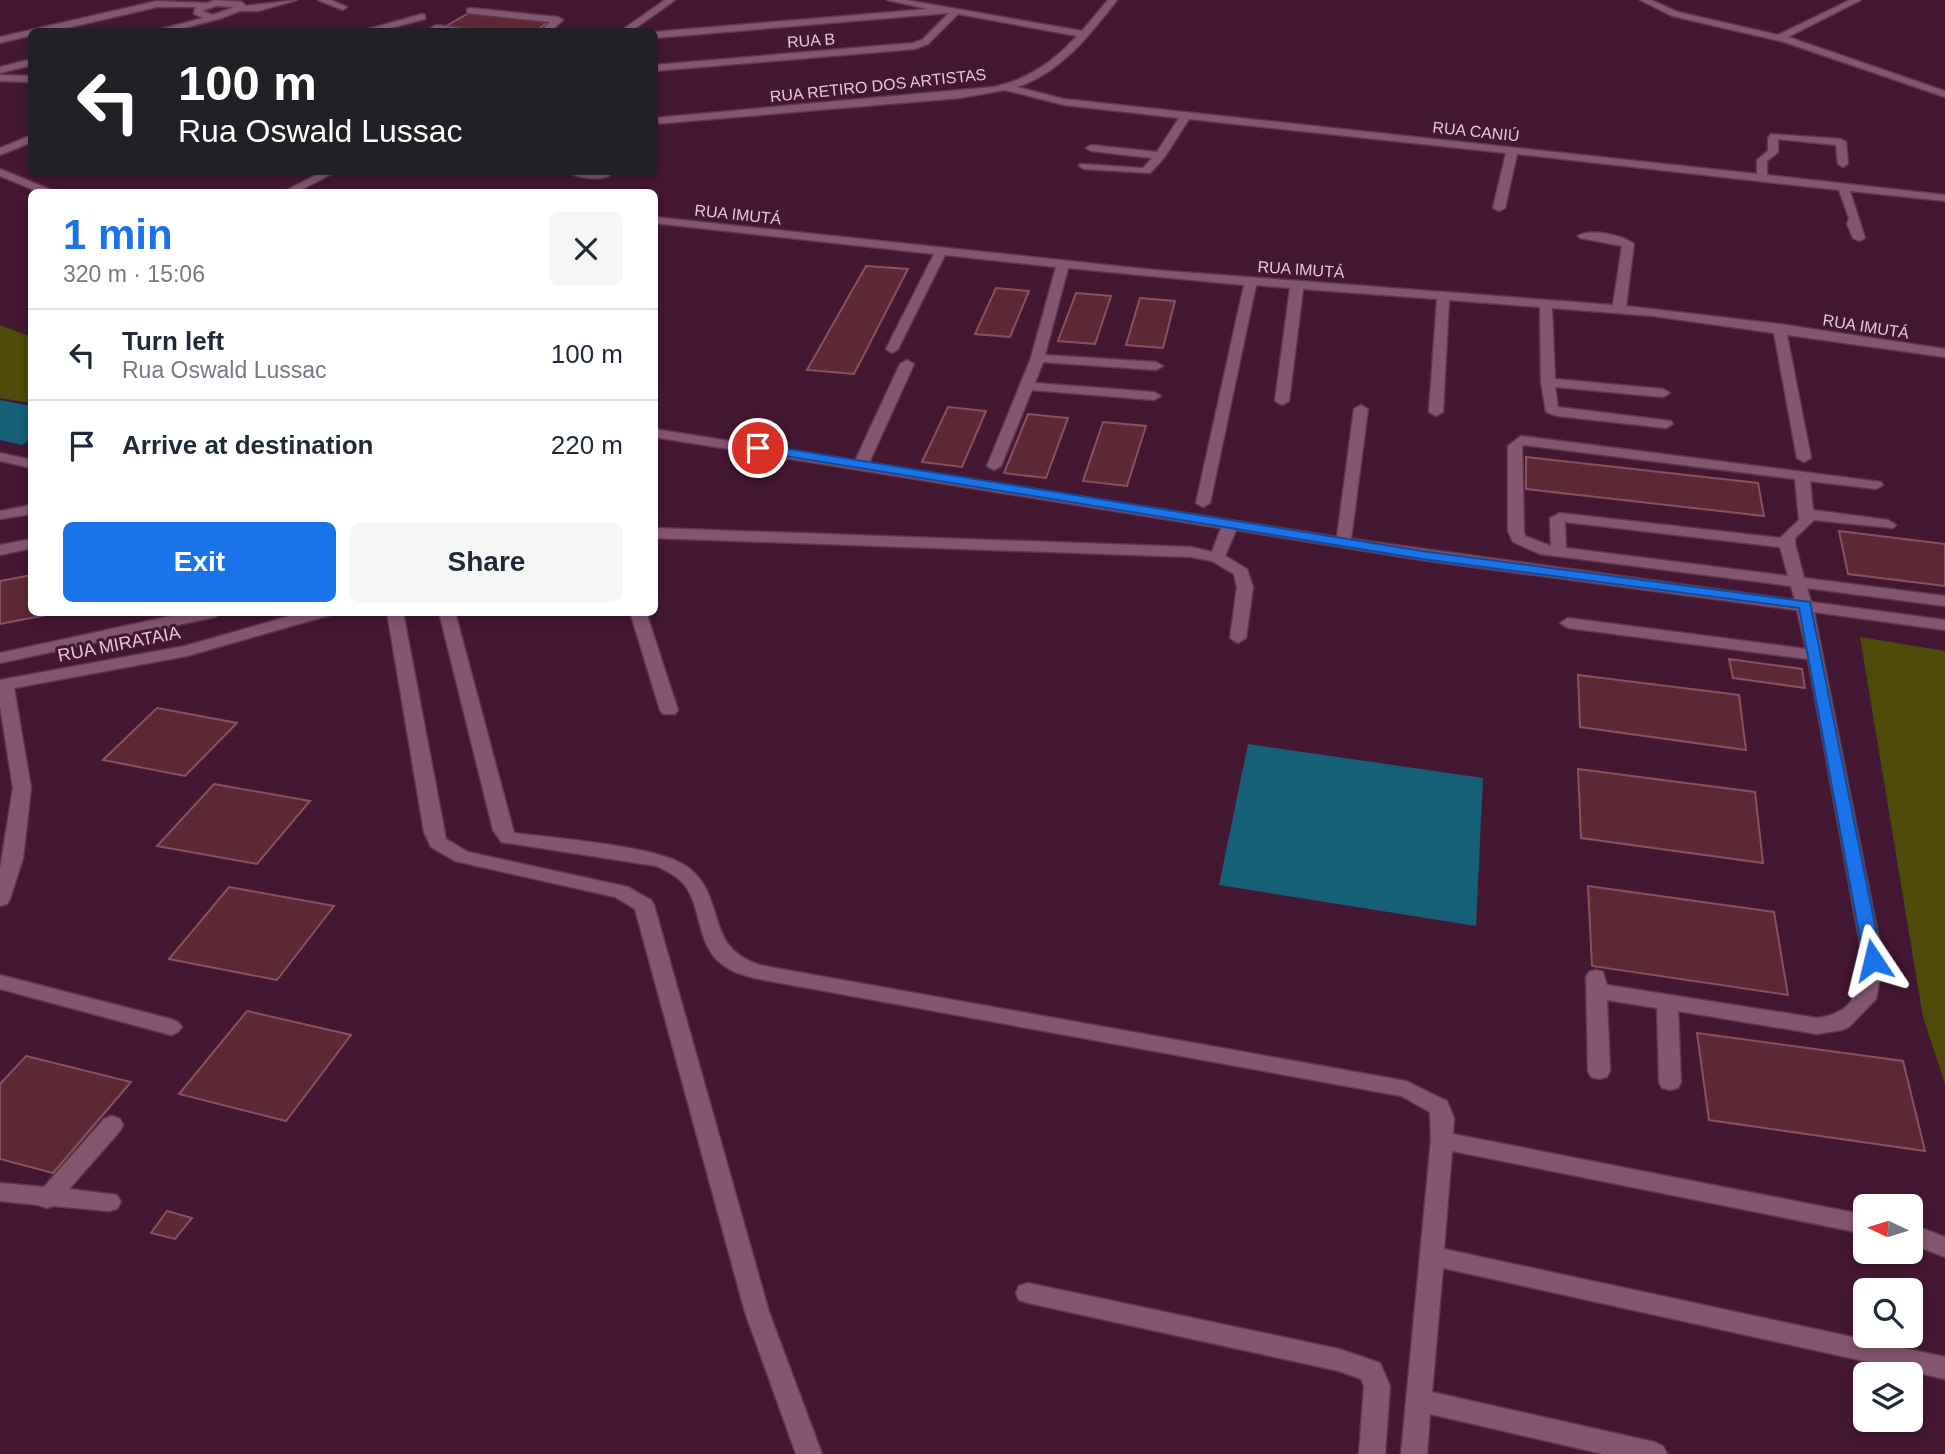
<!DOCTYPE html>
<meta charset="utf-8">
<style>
body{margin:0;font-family:Helvetica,sans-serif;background:#f6f6f7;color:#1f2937;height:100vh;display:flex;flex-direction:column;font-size:26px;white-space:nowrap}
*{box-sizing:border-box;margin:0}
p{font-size:23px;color:#747a83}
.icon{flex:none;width:38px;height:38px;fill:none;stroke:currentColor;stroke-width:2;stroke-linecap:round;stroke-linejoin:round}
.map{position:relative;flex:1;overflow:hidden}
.panel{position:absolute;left:28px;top:189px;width:630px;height:427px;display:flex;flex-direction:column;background:#fff;border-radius:10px;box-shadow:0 4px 10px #0003}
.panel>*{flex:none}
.hud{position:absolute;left:28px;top:28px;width:630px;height:147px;border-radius:10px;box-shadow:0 4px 10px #0003;background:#202124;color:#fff;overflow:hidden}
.needle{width:46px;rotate:274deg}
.tools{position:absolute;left:1853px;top:1194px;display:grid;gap:14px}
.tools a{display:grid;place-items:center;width:70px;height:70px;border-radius:10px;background:#fff;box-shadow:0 4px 10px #0003;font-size:35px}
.pin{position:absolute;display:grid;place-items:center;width:60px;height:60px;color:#fff;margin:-30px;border:4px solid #fff;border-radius:50%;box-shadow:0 2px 7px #0007}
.me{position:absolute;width:77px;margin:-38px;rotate:350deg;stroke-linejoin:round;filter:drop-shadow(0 0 5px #0008)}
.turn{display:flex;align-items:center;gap:24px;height:147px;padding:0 35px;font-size:32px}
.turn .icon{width:91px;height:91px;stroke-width:2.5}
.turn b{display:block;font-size:49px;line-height:60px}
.round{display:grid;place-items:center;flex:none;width:74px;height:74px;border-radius:10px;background:#f6f6f7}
.headline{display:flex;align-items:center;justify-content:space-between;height:119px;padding:0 35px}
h1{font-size:42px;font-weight:800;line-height:52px;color:#1a73e8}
.cta{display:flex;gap:14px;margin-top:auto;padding:14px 35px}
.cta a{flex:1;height:80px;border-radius:10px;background:#1a73e8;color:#fff;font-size:28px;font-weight:800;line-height:80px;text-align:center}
.cta a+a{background:#f6f6f7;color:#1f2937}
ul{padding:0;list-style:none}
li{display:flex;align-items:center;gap:21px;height:91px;padding:0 35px;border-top:2px solid #e0e1e3}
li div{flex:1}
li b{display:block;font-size:26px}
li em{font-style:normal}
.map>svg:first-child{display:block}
.green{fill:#4e4a0a}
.water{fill:#155f77}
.building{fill:#5c2835;stroke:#8a505d;stroke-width:2}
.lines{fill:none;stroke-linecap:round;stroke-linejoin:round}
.minor-casing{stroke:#613750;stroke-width:3}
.minor{fill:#855670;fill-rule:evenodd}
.route{fill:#1a73e8;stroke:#114b97;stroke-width:2}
.labels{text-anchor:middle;stroke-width:6;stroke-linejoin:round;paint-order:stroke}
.far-street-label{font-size:16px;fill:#e5c7d6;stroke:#441732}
.street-label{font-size:18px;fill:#e5c7d6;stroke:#441732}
</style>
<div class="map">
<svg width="1945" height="1454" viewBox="0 0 1945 1454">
<rect width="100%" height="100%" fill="#441732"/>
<path class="green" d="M0 325 31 337V403L0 398Z
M1860 637 1945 651V1084L1923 1017Z"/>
<path class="water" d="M0 400 31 406V438L22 445 0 440Z
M1248 744 1483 778 1476 926 1219 885Z"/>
<path class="building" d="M469 13 550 21 534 32H497L446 26Z
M866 266 908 269 854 374 807 370Z
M996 288 1029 291 1010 337 975 334Z
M1076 293 1111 296 1095 344 1058 341Z
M1140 298 1175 301 1163 348 1126 345Z
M948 407 986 411 962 467 922 462Z
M1028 414 1068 418 1046 478 1004 473Z
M1103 422 1146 426 1127 486 1083 481Z
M1526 457 1758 483 1764 516 1526 489Z
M1839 531 1945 544V586L1848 574Z
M32 575V612H62L0 624V581Z
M1729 659 1802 669 1805 688 1733 678Z
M1578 675 1739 695 1746 750 1580 727Z
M157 708 237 723 185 776 103 760Z
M1578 769 1755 792 1763 863 1581 838Z
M214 784 310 801 257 864 157 846Z
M1588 886 1774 912 1788 995 1592 966Z
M229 887 334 906 277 980 169 959Z
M247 1011 351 1035 286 1121 179 1094Z
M1697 1033 1903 1061 1925 1151 1709 1120Z
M26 1056 131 1082 53 1173 0 1159V1084Z
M167 1211 192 1218 175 1239 151 1233Z"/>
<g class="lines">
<g class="minor-casing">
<path id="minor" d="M215 0 242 2 246 6 297 0 258 11H240L219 19 168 32H150L203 18 194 14 195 7H157L50 32H32V35L0 43V37L157 1 207 3ZM216 6 234 7 213 15 202 11Z
M318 0H331L347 7 343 10Z
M665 0H675L630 32H619Z
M887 0H906L1082 31 1108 0H1117C1090 35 1060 73 1017 87L1064 99 1757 174V160L1768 151V138L1771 134 1841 139 1846 142 1848 164 1843 167 1838 164 1836 145 1778 139V152L1767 161V175L1945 195V201L1850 191 1865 238 1859 241 1853 238 1847 224 1849 218 1839 190 1517 154 1505 208 1499 211 1493 208 1506 153 1189 119 1164 158 1150 173 1084 169 1079 166 1080 164 1143 168 1152 158 1091 151 1086 148 1091 145 1157 152 1179 118 1064 105 1005 90 960 98 654 124V118L993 87C1028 80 1053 62 1077 36L958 14 928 44 915 49 654 71V65L913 43 922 40 949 13 654 38V32L928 9Z
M1640 0H1651L1678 12 1778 35 1850 0H1861L1788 37 1945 91V97L1784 42 1672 16Z
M470 8 558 17 563 20 550 32H540L550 22 467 13V9Z
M422 14 425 15V19L375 32H358Z
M436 25 470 29 474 32 433 30 431 28Z
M32 59V65L0 73V67Z
M0 75 32 76V82L0 81Z
M32 135V142L0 155V148Z
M0 169 51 190 53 192H39L0 176Z
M322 172H335L297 192H283Z
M568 172H602L610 175C601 181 577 178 568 172Z
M654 217 1154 270 1613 305 1622 246 1580 238 1578 236C1590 228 1623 235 1634 244L1626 306 1779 324 1945 349V357L1787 335 1811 458 1804 462 1797 458 1774 333 1653 316 1552 308 1555 379 1663 389 1670 393 1663 397 1555 387 1558 407 1671 421 1673 424 1666 428 1557 416 1546 412 1541 382 1540 307 1449 300 1443 412 1436 416 1429 412 1437 299 1303 289 1289 401 1282 405 1275 401 1290 288 1256 285 1210 503 1203 507 1196 503 1244 285 1068 268 1045 355 1156 362 1163 366 1156 370 1043 362 1035 383 1154 392 1161 396 1154 400 1032 390 1001 466 994 470 987 466 1031 358 1056 267 945 255 898 349 892 353 886 349 934 254 654 223Z
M907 360 914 364 869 463 1337 537 1354 409 1361 405 1368 409 1351 539 1795 600 1791 586 1540 554 1513 542 1508 531V446L1521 436 1881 482 1883 485 1876 489 1810 481 1813 510 1888 520 1896 525 1893 528 1814 520 1795 538V543L1804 578 1945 596V606L1807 588 1811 602 1945 620V630L1814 612 1883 960 1876 999 1849 1027 1842 1030 1817 1034 1678 1011 1681 1082 1678 1088 1670 1090 1662 1088 1659 1082 1657 1008 1607 1000 1610 1071 1607 1077 1599 1079 1591 1077 1588 1071 1586 977 1589 972 1596 970 1603 972 1607 985 1817 1018C1854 1013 1859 993 1863 960L1808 659 1568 628 1560 623 1568 618 1806 649 1797 610 1422 560 1236 530 1225 556 1247 569 1253 587 1246 638 1238 643 1230 638 1237 587 1234 574 1212 561 1191 557 654 538V528L1191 547 1212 552 1221 528 654 437V429L855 461 900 364ZM1524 445 1795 479 1799 520 1780 538 1560 513 1550 518 1551 546 1525 536 1524 531 1522 447ZM1565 522 1780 547 1788 576 1566 548Z
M0 453 32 460V468L0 461Z
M32 505V514L0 519V511Z
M32 539V548L0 555V545Z
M190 612H223L215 617 0 663V653Z
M304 612H332L330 615 187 656 14 688 31 788 23 858 10 899 7 904 0 906V869L13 788 0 706V680L185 646Z
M387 612H403L446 839 468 852 628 887 651 900 654 905 769 1312 822 1454H796L745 1312 635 909 615 897 455 861 431 847 424 832Z
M439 612H455L514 833C553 838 658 846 686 866 730 897 700 949 764 966L1406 1081 1447 1101 1454 1118 1453 1134 1866 1215V1234L1452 1151 1444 1249 1945 1357V1379L1443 1268 1432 1392 1654 1442 1663 1446 1667 1454H1603L1430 1414 1427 1454H1401L1431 1140 1430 1112 1401 1096 764 980C750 977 735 974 723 965 695 945 703 906 683 883 675 875 665 870 656 866L501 842 493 830Z
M630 612H646L678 710 675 714H663L660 710Z
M0 975 171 1019 178 1022 182 1027 178 1032 171 1035 0 989Z
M112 1116 120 1119 123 1125 120 1131 69 1189 117 1195 121 1202 117 1209 109 1211 53 1206 47 1208 38 1205 0 1201V1183L44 1187 104 1119Z
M1911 1224 1945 1237V1257L1911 1244Z
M1028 1283 1339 1349 1380 1363 1390 1386 1385 1454H1359L1364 1386 1361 1379 1339 1371 1028 1303 1019 1300 1016 1293 1019 1286Z"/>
</g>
<use href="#minor" class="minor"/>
</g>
<path class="route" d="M758 444 1422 551 1810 602 1882 960 1879 964H1866L1864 960 1799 608 1422 559 754 451 752 448Z"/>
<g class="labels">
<g class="far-street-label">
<text transform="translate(811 40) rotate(-4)" y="6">RUA B</text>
<text transform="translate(878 85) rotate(-6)" y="6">RUA RETIRO DOS ARTISTAS</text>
<text transform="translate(1476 131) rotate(6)" y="6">RUA CANIÚ</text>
<text transform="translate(738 214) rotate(6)" y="6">RUA IMUTÁ</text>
<text transform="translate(1301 269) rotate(4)" y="6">RUA IMUTÁ</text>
<text transform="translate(1866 326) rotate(9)" y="6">RUA IMUTÁ</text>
</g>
<g class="street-label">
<text transform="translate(119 644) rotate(-11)" y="6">RUA MIRATAIA</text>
</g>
</g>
</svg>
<div class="tools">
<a><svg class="needle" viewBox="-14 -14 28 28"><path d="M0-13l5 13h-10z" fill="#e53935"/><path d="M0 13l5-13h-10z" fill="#747a83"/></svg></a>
<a><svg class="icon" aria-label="search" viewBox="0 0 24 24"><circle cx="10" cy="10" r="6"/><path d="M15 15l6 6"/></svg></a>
<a><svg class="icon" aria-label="layers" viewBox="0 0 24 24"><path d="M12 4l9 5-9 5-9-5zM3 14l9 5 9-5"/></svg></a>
</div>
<div class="pin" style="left:758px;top:448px;background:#d93025"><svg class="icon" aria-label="arrive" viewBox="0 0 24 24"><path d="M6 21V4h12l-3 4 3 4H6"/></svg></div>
<svg class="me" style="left:1873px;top:960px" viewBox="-20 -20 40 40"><path d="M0-17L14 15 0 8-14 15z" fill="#1a73e8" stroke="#fff" stroke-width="4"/></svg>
<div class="hud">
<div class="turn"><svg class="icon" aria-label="left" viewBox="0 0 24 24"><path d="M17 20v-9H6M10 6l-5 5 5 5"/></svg><div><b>100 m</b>Rua Oswald Lussac</div></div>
</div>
<section class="panel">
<div class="headline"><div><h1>1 min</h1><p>320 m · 15:06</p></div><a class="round"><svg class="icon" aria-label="close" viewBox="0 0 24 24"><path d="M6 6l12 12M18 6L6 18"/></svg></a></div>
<ul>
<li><svg class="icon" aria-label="left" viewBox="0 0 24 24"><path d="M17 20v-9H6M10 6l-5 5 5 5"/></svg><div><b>Turn left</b><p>Rua Oswald Lussac</p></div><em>100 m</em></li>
<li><svg class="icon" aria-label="arrive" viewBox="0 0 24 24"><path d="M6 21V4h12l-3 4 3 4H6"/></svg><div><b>Arrive at destination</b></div><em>220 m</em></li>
</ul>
<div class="cta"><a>Exit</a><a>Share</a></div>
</section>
</div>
